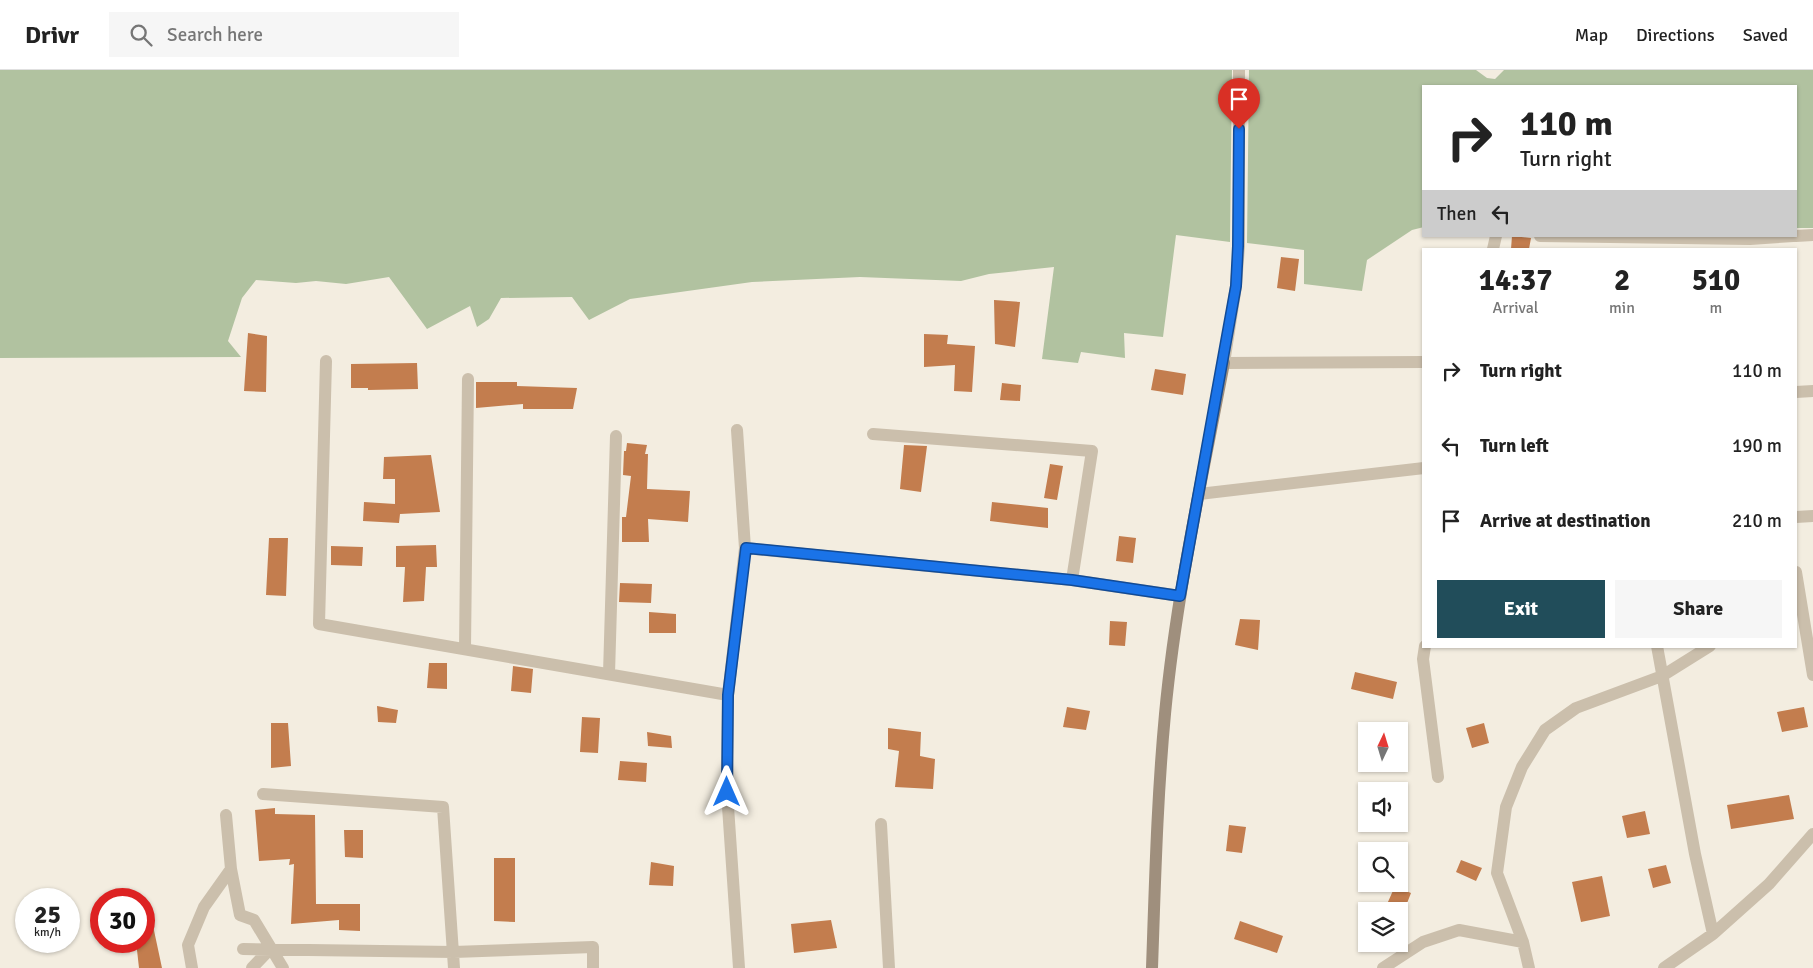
<!DOCTYPE html>
<style>
body{margin:0;font-family:Signika,sans-serif;background:#f6f6f6;color:#222;height:100vh;display:flex;flex-direction:column;font-size:19px;white-space:nowrap}
*{box-sizing:border-box;margin:0}
p{font-size:16px;color:#767676}
.icon{flex:none;width:28px;height:28px;fill:none;stroke:currentColor;stroke-width:2;stroke-linecap:round;stroke-linejoin:round}
.map{position:relative;flex:1;overflow:hidden}
.panel{position:absolute;left:1422px;top:178px;width:375px;height:400px;display:flex;flex-direction:column;background:#fff;border-radius:0px;box-shadow:0 1px 4px #0004}
.panel>*{flex:none}
.hud{position:absolute;left:1422px;top:15px;width:375px;height:152px;border-radius:0px;box-shadow:0 1px 4px #0004;background:#fff;color:#222;overflow:hidden}
.needle{width:32px;rotate:4deg}
.fabs{position:absolute;left:1358px;top:652px;display:grid;gap:10px}
.fabs a{display:grid;place-items:center;width:50px;height:50px;border-radius:0px;background:#fff;box-shadow:0 1px 4px #0004;font-size:25px}
.speed{position:absolute;left:15px;top:818px;display:flex;gap:10px;font-size:25px;font-weight:700;text-align:center}
.speed>*{display:grid;place-content:center;width:65px;height:65px;border-radius:50%;background:#fff;box-shadow:0 1px 4px #0004;line-height:1}
.speed small{font-size:12px;font-weight:400}
.speed .limit{border:8px solid #d22;background:#fff;color:#111}
.pin{position:absolute;display:grid;place-items:center;width:42px;height:42px;color:#fff;margin:-51px -21px;border-radius:50% 50% 50% 0;rotate:-45deg;box-shadow:0 0 5px #0007}
.pin .icon{rotate:45deg}
.me{position:absolute;width:55px;margin:-28px;rotate:0deg;stroke-linejoin:round;filter:drop-shadow(0 0 4px #0008)}
.turn{display:flex;align-items:center;gap:18px;height:105px;padding:0 15px;font-size:22px}
.turn .icon{width:65px;height:65px;stroke-width:2.5}
.turn b{display:block;font-size:35px;line-height:42px}
.then{display:flex;align-items:center;height:48px;padding:0 15px;background:#0003;gap:10px;font-size:19px}
.eta{display:flex;justify-content:space-evenly;align-items:center;height:85px;text-align:center}
.eta b{font-size:30px;font-weight:700;line-height:35px}
.action{display:flex;gap:10px;margin-top:auto;padding:10px 15px}
.action a{flex:1;height:58px;border-radius:0px;background:#214d5a;color:#fff;font-size:20px;font-weight:700;line-height:58px;text-align:center}
.action a+a{background:#f6f6f6;color:#222}
ul{padding:0;list-style:none}
li{display:flex;align-items:center;gap:15px;height:75px;padding:0 15px}
li div{flex:1}
li b{display:block;font-size:19px}
li em{font-style:normal}
header{display:flex;align-items:center;gap:30px;box-sizing:border-box;height:70px;padding:0 25px;background:#fff;border-bottom:1px solid #e0e0e0}
header strong{font-size:24px}
nav{display:flex;gap:28px;margin-inline-start:auto;font-size:18px}
.search{width:350px;height:45px;background:#f6f6f6;display:flex;align-items:center;gap:12px;box-sizing:border-box;padding:0 18px;border-radius:0px;color:#767676;font-size:19px}
.map>svg:first-child{display:block}
.green{fill:#b1c2a0}
.building{fill:#c37d4e}
.lines{fill:none;stroke-linecap:round;stroke-linejoin:round}
.street{stroke:#cbbfac;stroke-width:12}
.secondary{stroke:#9f8f7d;stroke-width:12}
.route-casing{stroke:#114b97;stroke-width:12}
.route{stroke:#1a73e8;stroke-width:9}
</style>
<header>
<strong>Drivr</strong>
<div class="search"><svg class="icon" aria-label="search" viewBox="0 0 24 24"><circle cx="10" cy="10" r="6"/><path d="M15 15l6 6"/></svg>Search here</div>
<nav><a>Map</a><a>Directions</a><a>Saved</a></nav>
</header>
<div class="map">
<svg width="1813" height="898" viewBox="0 0 1813 898">
<rect width="100%" height="100%" fill="#f3ede0"/>
<path class="green" d="M0 0H1232L1230 172 1176 165 1163 267 1124 263 1125 288 1081 282 1078 293 1042 289 1054 197 989 204 961 211 860 207 752 212 630 229 589 250 572 227 501 228 489 249 477 257 470 236 427 259 389 207 346 214 316 211 296 213 256 210 242 228 228 271 241 287 0 288Z
M1249 0H1476L1487 8 1495 9 1504 0H1813V158H1796V16H1424V157L1412 160 1367 190 1362 221 1304 214V180L1247 173Z"/>
<path class="building" d="M1512 166 1531 168 1529 179H1511Z
M1281 187 1299 189 1295 221 1277 218Z
M994 230 1020 232 1015 277 995 274Z
M248 263 267 266 266 322 244 321Z
M924 264 948 265 947 274 975 276 972 322 954 321 955 295 924 297Z
M417 293 418 319 368 320V318H351V294Z
M1155 299 1186 304 1183 325 1151 320Z
M476 312H517V316L577 318 573 339H523V334L476 338Z
M1002 313 1021 315 1020 331 1000 330Z
M627 373 647 375 645 384H648L647 419 690 421 688 452 648 449 649 472H622V447H626L631 406 623 405 624 381H626Z
M904 375 927 376 921 422 900 419Z
M431 385 440 442 400 444 399 453 363 451 364 432 395 434V409H383L384 387Z
M1050 394 1063 396 1057 430 1044 428Z
M992 432 1048 438V458L990 451Z
M1119 466 1136 468 1133 493 1116 491Z
M269 468H288L286 526 266 525Z
M436 475 437 497H426L424 531 403 532 405 497H396V476Z
M331 476 363 477 362 496 331 495Z
M620 513 652 514 651 533 619 532Z
M649 542 676 544V563H649Z
M1240 549 1260 550 1258 580 1235 575Z
M1110 551 1127 552 1125 576 1109 575Z
M429 593H447V619L427 618Z
M513 596 533 599 531 623 511 621Z
M1355 602 1397 612 1393 629 1351 619Z
M377 636 398 640 396 653 378 652Z
M1067 637 1090 641 1086 660 1063 657Z
M1804 637 1808 657 1782 662 1777 642Z
M582 647 600 648 598 683 580 682Z
M271 653H288L291 696 271 698Z
M1484 653 1489 673 1472 678 1466 658Z
M888 658 921 662 920 686 935 689 933 719 895 717 899 681 888 679Z
M647 662 671 666 672 678 648 676Z
M620 691 647 693 646 712 618 710Z
M1789 725 1794 749 1731 759 1727 735Z
M275 738V744L315 745 316 834H360V861L339 860V850L291 854 294 794 289 795 290 789 259 791 255 740Z
M1645 741 1650 764 1627 768 1622 746Z
M1229 755 1246 757 1242 783 1226 781Z
M344 760H363V788L345 787Z
M494 788H515V852L494 851Z
M1461 790 1482 798 1476 811 1456 802Z
M651 792 674 796 673 816 649 815Z
M1666 795 1671 813 1653 818 1648 799Z
M1602 806 1610 846 1581 852 1572 812Z
M1395 816 1411 823 1404 841H1384Z
M144 837H149L162 898H139L136 871H144Z
M831 850 837 878 794 883 791 854Z
M1240 851 1283 866 1277 883 1234 869Z"/>
<g class="lines">
<path class="street" d="M1239 0V176L1236 216 1224 293 1424 292
M1540 166 1750 169 1793 166
M1796 166 1813 165
M1493 179 1496 166
M326 291 319 554 728 625
M1796 322 1813 321
M737 360 745 478 728 625 727 722 739 898
M873 364 1092 381 1072 510
M1199 424 1424 398
M1796 447 1813 446
M745 478 1072 510 1180 526
M1796 502 1813 605
M1425 576 1423 589 1438 707
M1657 576 1695 784 1713 864
M465 579 468 309
M609 604 616 366
M263 724 443 737 454 898
M881 754 889 898
M231 799 240 845 254 850 283 898
M243 879 454 882 593 877V898
M192 898 188 875 204 837 231 799 226 745
M252 898 270 879
M1383 898 1423 872 1459 860 1523 872
M1529 898 1523 872 1497 803 1506 737 1522 697 1545 660 1576 638 1662 606 1710 576
M1664 898 1713 864 1769 814 1813 764"/>
<path class="secondary" d="M1152 898C1155 813 1157 729 1165 644 1176 526 1202 409 1224 293"/>
</g>
<g class="lines">
<g class="route-casing">
<path id="route" d="M727 722 728 625 746 478 1072 510 1180 526 1236 216 1238 176 1239 59"/>
</g>
<use href="#route" class="route"/>
</g>
</svg>
<div class="fabs">
<a><svg class="needle" viewBox="-14 -14 28 28"><path d="M0-13l5 13h-10z" fill="#e53935"/><path d="M0 13l5-13h-10z" fill="#767676"/></svg></a>
<a><svg class="icon" aria-label="sound" viewBox="0 0 24 24"><path d="M4 9h4l5-4v14l-5-4H4zM17 9q2 3 0 6"/></svg></a>
<a><svg class="icon" aria-label="search" viewBox="0 0 24 24"><circle cx="10" cy="10" r="6"/><path d="M15 15l6 6"/></svg></a>
<a><svg class="icon" aria-label="layers" viewBox="0 0 24 24"><path d="M12 4l9 5-9 5-9-5zM3 14l9 5 9-5"/></svg></a>
</div>
<div class="speed"><div>25<small>km/h</small></div><div class="limit">30</div></div>
<div class="pin" style="left:1239px;top:59px;background:#d93025"><svg class="icon" aria-label="arrive" viewBox="0 0 24 24"><path d="M6 21V4h12l-3 4 3 4H6"/></svg></div>
<svg class="me" style="left:727px;top:722px" viewBox="-20 -20 40 40"><path d="M0-17L14 15 0 8-14 15z" fill="#1a73e8" stroke="#fff" stroke-width="4"/></svg>
<div class="hud">
<div class="turn"><svg class="icon" aria-label="right" viewBox="0 0 24 24"><path d="M7 20v-9h11M14 6l5 5-5 5"/></svg><div><b>110 m</b>Turn right</div></div>
<div class="then">Then<svg class="icon" aria-label="left" viewBox="0 0 24 24"><path d="M17 20v-9H6M10 6l-5 5 5 5"/></svg></div>
</div>
<section class="panel">
<div class="eta">
<div><b>14:37</b><p>Arrival</p></div>
<div><b>2</b><p>min</p></div>
<div><b>510</b><p>m</p></div>
</div>
<ul>
<li><svg class="icon" aria-label="right" viewBox="0 0 24 24"><path d="M7 20v-9h11M14 6l5 5-5 5"/></svg><div><b>Turn right</b></div><em>110 m</em></li>
<li><svg class="icon" aria-label="left" viewBox="0 0 24 24"><path d="M17 20v-9H6M10 6l-5 5 5 5"/></svg><div><b>Turn left</b></div><em>190 m</em></li>
<li><svg class="icon" aria-label="arrive" viewBox="0 0 24 24"><path d="M6 21V4h12l-3 4 3 4H6"/></svg><div><b>Arrive at destination</b></div><em>210 m</em></li>
</ul>
<div class="action"><a>Exit</a><a>Share</a></div>
</section>
</div>
